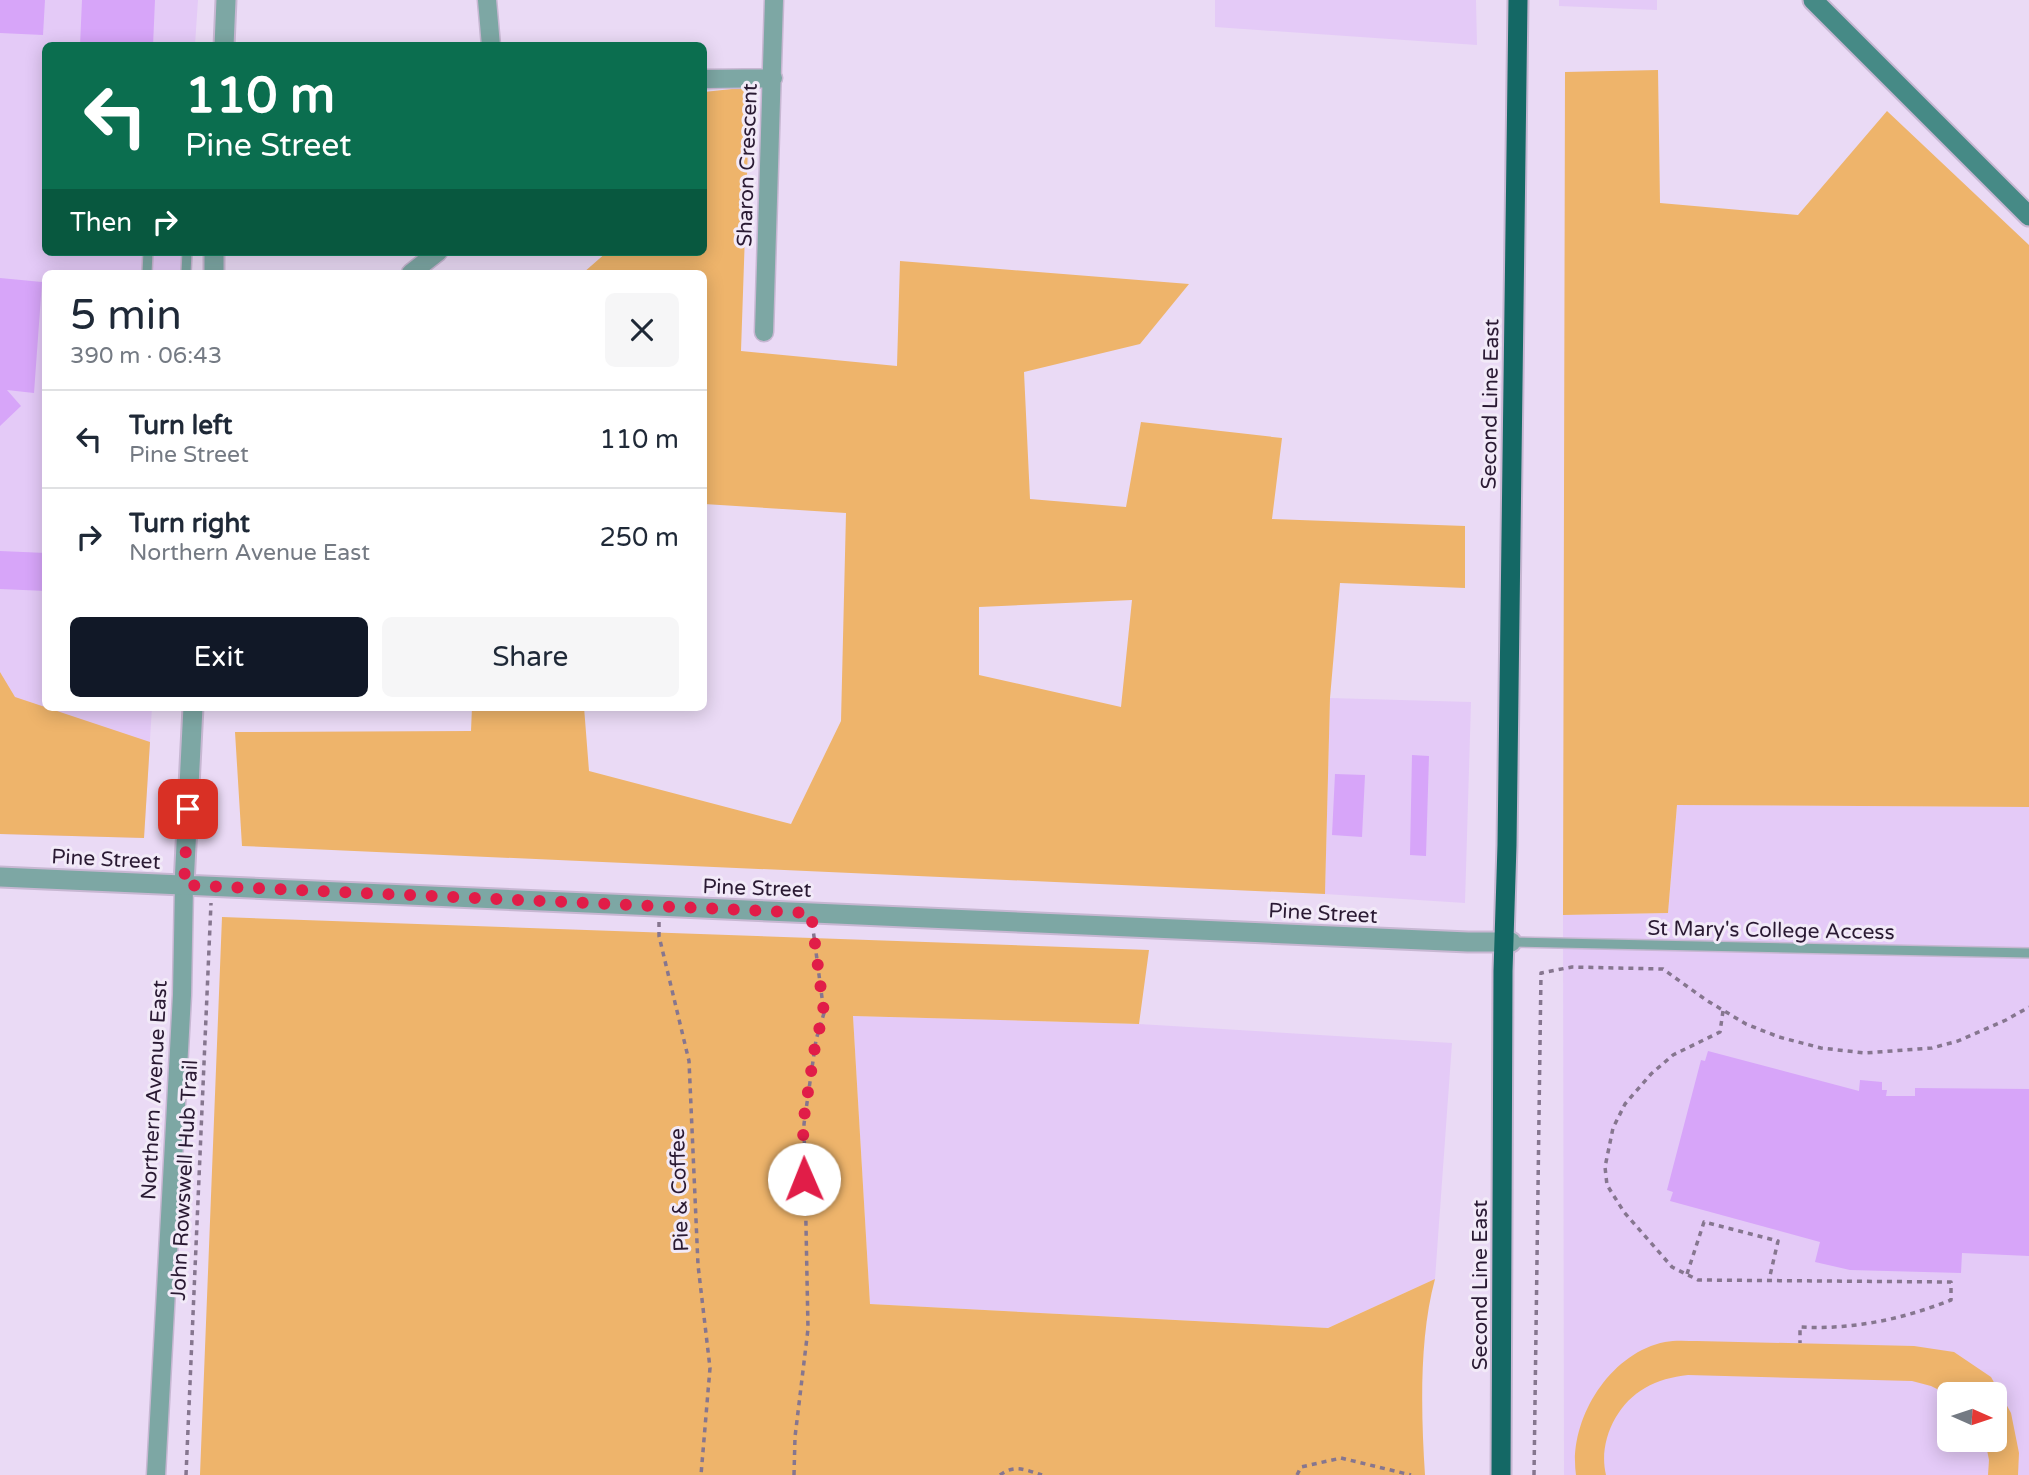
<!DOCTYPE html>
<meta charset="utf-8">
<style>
body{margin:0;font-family:"Varela Round",sans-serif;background:#f6f6f7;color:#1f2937;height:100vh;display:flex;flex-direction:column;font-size:26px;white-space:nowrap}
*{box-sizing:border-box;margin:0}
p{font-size:23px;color:#747a83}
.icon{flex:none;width:38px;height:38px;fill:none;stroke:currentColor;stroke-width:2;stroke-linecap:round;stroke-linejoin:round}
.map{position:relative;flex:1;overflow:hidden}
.side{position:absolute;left:42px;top:270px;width:665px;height:441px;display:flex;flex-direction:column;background:#fff;border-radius:10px;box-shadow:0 4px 18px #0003}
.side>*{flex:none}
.banner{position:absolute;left:42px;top:42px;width:665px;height:214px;border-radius:10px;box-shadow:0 4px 18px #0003;background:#0b6e4f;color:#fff;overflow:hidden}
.needle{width:46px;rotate:93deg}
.controls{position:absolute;left:1937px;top:1382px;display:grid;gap:14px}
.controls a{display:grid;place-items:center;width:70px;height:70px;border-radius:10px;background:#fff;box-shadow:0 4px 18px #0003;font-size:35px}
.pin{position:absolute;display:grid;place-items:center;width:60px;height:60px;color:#fff;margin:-30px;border-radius:14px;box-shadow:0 4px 10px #0006}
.me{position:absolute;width:77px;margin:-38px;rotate:359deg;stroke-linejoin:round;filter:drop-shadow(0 0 5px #0008)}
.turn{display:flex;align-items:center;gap:24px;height:147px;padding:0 28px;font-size:32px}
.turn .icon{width:91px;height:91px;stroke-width:2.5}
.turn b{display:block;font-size:49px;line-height:60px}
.then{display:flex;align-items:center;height:66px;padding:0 28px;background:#0003;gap:14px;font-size:26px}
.round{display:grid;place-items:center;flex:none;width:74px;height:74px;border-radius:10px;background:#f6f6f7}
.summary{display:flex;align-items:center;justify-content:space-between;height:119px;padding:0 28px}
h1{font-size:42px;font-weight:600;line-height:52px}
.action{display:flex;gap:14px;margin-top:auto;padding:14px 28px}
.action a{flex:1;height:80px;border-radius:10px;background:#111827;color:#fff;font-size:28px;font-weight:600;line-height:80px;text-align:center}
.action a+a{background:#f6f6f7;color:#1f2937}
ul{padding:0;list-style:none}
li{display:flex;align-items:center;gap:21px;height:98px;padding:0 28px;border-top:2px solid #e0e1e3}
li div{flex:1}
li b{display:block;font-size:26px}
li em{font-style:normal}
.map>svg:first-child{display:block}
.built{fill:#e4caf7;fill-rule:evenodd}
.green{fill:#eeb46b;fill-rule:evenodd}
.building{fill:#d7a5f9}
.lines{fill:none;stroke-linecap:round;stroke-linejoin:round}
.service-casing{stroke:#c7b7d2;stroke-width:12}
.minor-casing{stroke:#c7b7d2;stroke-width:21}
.tertiary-casing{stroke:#c7b7d2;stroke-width:23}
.secondary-casing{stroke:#c7b7d2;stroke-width:23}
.trunk-casing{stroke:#c7b7d2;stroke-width:23}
.path{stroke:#86768f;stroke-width:3.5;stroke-dasharray:5 5;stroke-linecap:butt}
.service{stroke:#7da7a4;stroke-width:9}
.minor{stroke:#7da7a4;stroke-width:18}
.tertiary{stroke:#7da7a4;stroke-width:19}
.secondary{stroke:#468a86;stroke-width:19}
.trunk{stroke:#146865;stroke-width:19}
.route{stroke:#e11d48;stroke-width:12;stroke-dasharray:0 21.6}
.labels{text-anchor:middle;stroke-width:6;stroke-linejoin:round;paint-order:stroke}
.street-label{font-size:21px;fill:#2a1a33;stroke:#f2eaf8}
</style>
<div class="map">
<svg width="2029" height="1475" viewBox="0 0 2029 1475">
<rect width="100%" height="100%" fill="#eadaf5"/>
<path class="built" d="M0 0H198L195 45 46 46V252H182L180 273H46V707H152L144 838 0 834Z
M1215 0H1476L1477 45 1215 27Z
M1559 0H1657V10L1559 6Z
M1330 698 1471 702 1465 903 1325 894Z
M1677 805 2029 807V1475H1564L1563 915 1668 913ZM1950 1395H1995V1440H1950Z
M853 1016 1139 1024 1452 1043 1435 1279 1328 1328 870 1304Z"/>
<path class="green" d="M1658 70 1660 203 1798 215 1887 111 2029 245V807L1677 805 1668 913 1563 915 1565 72Z
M750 87 741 351 897 366 900 261 1189 284 1140 344 1024 372 1030 499 1126 507 1141 422 1282 438 1272 519 1465 526V588L1340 583 1330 698 1325 894 242 846 235 732 471 731 472 707H584L589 771 791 824 841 721 846 513 704 504V273H583L607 252H704V92ZM1132 600 1121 707 979 675V607Z
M0 672 15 697 150 742 144 838 0 834Z
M222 917 1149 950 1139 1024 853 1016 870 1304 1328 1328 1435 1279C1419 1338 1421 1414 1425 1475H200Z
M1697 1341 1914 1346 1954 1352 1991 1377 2011 1413 2019 1453 2018 1475H1988L1989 1460 1985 1440H1995V1395H1949L1931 1386 1912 1381 1688 1375C1672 1377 1658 1380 1645 1388 1616 1404 1598 1443 1606 1475H1576C1568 1421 1609 1353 1665 1342 1675 1340 1687 1341 1697 1341Z"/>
<path class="building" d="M0 0H45L43 35 0 33Z
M82 0H155L153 46H80Z
M0 278 42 282 34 393 7 390 21 406 0 426Z
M0 551 46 553V591L0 589Z
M1412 755 1429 756 1426 856 1410 855Z
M1335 774 1365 775 1362 837 1332 835Z
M1708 1051 1859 1091 1860 1080 1882 1082V1090H1887L1886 1096H1915V1088L2029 1089V1256L1962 1253 1961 1273 1850 1270 1815 1262 1820 1242 1670 1201 1673 1192 1667 1190 1701 1060 1705 1061Z"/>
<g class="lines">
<g class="service-casing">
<path id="service" d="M147 273 148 252
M186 273 187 252
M1511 942 2029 953"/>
</g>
<g class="minor-casing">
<path id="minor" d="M487 0 491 46
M704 79 773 78
M411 273 438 252
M764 332 774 0
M156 1475 182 995 184 885"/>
</g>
<g class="tertiary-casing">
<path id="tertiary" d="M224 46 226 0
M214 273V252
M0 877 1468 942H1511
M184 885 193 707"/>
</g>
<g class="secondary-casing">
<path id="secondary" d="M1813 0 2029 216"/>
</g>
<g class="trunk-casing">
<path id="trunk" d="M1501 1475 1503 971 1507 845 1518 0"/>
</g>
<path class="path" d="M659 922V936L689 1061 698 1265 710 1368 701 1475
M1723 1011 1720 1032 1673 1055 1651 1074 1625 1104 1613 1128 1605 1167 1607 1185 1624 1212 1672 1267 1698 1280 1951 1282V1300C1903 1319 1852 1330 1800 1327V1343
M1687 1274 1704 1222 1778 1241 1769 1280
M186 1475 211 903
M794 1475 795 1437 808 1329 804 1124 816 1040 824 1013 813 929
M1000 1475C1014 1464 1026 1470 1042 1475
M1297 1475 1301 1467 1341 1458 1411 1475
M1534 1475 1541 973 1572 967 1663 969 1706 1000 1746 1024 1779 1037 1821 1048 1865 1053 1932 1048 1958 1041 2006 1020 2029 1007"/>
<use href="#service" class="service"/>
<use href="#minor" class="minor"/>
<use href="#tertiary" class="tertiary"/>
<use href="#secondary" class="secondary"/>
<use href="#trunk" class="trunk"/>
</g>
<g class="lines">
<path class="route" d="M188 809 184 885 811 913 824 1013 816 1040 803 1124 804 1179"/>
</g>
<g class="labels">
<g class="street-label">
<text transform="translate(747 165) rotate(-88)" y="7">Sharon Crescent</text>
<text transform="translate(1490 404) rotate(-89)" y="7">Second Line East</text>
<text transform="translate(106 859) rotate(3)" y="7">Pine Street</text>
<text transform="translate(757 888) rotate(2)" y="7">Pine Street</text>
<text transform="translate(1323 913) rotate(3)" y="7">Pine Street</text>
<text transform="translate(1771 930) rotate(1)" y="7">St Mary's College Access</text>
<text transform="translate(154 1090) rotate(-87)" y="7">Northern Avenue East</text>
<text transform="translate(184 1180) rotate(-87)" y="7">John Rowswell Hub Trail</text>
<text transform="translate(679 1190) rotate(-92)" y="7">Pie &amp; Coffee</text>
<text transform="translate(1480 1285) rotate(-90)" y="7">Second Line East</text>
</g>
</g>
</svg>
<div class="controls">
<a><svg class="needle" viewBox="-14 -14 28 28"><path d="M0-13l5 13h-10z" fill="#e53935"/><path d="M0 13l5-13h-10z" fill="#747a83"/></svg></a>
</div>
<div class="pin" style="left:188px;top:809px;background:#d93025"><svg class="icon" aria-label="arrive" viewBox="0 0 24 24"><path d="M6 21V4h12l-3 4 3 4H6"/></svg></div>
<svg class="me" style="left:804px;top:1179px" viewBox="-20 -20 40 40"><circle r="19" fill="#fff"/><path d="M0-13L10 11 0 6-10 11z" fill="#e11d48"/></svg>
<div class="banner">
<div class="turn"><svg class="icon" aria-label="left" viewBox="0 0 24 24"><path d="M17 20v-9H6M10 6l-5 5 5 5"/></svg><div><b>110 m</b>Pine Street</div></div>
<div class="then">Then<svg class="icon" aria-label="right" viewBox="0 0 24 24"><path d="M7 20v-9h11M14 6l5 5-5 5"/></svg></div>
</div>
<section class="side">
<div class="summary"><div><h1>5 min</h1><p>390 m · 06:43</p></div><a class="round"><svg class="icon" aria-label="close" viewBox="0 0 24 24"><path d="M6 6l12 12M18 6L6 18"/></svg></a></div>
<ul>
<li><svg class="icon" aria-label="left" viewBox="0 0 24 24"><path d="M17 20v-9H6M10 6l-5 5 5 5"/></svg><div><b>Turn left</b><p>Pine Street</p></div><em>110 m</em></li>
<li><svg class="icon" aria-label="right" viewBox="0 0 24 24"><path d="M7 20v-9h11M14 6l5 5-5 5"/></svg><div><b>Turn right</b><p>Northern Avenue East</p></div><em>250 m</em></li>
</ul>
<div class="action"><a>Exit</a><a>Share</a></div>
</section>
</div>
